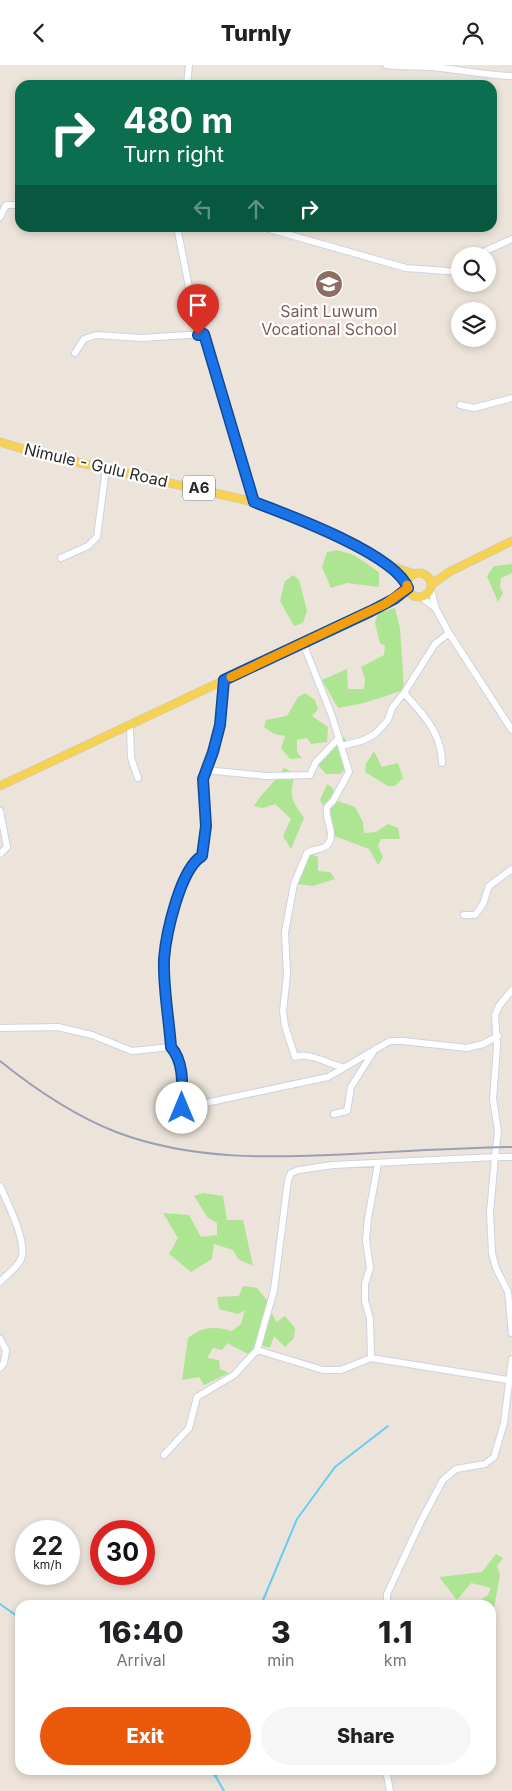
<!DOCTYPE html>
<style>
body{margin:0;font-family:Inter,sans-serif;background:#f6f6f6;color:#202124;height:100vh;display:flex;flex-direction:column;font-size:19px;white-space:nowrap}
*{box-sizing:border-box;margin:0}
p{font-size:16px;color:#757577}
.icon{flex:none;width:28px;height:28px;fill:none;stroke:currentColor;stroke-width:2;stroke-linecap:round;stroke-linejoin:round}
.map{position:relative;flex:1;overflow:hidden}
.drawer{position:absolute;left:15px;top:1535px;width:481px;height:175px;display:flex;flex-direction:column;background:#fff;border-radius:15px;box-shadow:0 2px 8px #0003}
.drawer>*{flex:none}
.banner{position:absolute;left:15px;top:15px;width:482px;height:152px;border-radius:15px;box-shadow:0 2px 8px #0003;background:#0b6e4f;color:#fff;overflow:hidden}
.tools{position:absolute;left:451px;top:182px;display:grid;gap:10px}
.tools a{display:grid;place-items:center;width:45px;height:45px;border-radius:50%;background:#fff;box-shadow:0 2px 8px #0003;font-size:25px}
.speed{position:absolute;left:15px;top:1455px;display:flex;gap:10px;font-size:25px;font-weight:700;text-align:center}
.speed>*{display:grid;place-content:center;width:65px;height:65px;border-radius:50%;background:#fff;box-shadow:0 2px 8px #0003;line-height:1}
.speed small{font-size:12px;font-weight:400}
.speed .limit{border:8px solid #d22;background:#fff;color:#111}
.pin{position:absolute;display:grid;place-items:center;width:42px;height:42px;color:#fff;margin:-51px -21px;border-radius:50% 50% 50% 0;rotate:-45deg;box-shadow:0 0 5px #0007}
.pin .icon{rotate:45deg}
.me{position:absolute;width:55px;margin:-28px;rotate:0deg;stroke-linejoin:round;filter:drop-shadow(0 0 4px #0008)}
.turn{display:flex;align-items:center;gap:18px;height:105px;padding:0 25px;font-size:22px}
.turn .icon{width:65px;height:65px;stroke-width:2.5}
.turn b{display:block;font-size:35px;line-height:42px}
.lanes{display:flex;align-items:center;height:48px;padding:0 25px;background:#0003;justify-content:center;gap:25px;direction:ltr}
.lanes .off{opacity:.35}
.eta{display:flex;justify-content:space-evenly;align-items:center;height:85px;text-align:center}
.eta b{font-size:30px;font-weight:800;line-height:35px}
.primary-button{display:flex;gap:10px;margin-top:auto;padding:10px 25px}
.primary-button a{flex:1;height:58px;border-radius:30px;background:#ea580c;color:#fff;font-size:20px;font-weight:800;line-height:58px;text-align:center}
.primary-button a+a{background:#f6f6f6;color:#202124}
header{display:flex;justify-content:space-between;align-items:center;height:65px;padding:0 25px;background:#fff;font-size:22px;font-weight:800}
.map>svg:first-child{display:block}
.green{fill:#aee593}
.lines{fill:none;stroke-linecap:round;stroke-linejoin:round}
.stream{stroke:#67ccf3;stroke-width:2}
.minor-casing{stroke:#cfd2e3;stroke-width:8}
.major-casing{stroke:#c7c7c7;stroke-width:9}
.minor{stroke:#fff;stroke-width:6}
.major{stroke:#f6d254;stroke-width:8}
.rail{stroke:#9c9fb4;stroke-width:2}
.route-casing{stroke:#114b97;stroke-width:12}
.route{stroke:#1a73e8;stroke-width:9}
.slow{stroke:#f59e0b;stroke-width:9}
.labels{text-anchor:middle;stroke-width:4.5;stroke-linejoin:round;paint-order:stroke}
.shield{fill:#fff;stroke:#696969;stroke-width:1}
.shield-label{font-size:15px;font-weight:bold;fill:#292929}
.education-label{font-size:16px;fill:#785e54;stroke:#fff}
.street-label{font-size:16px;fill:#292929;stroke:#fff}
</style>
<header><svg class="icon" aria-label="back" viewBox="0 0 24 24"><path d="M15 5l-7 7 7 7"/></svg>Turnly<svg class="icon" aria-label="person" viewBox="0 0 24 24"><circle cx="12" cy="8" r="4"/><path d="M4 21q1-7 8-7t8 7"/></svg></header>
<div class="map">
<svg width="512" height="1726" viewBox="0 0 512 1726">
<rect width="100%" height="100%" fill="#ece4da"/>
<path class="green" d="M337 485 354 490 379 507V522L347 518 331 523 322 502 327 487Z
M512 499V508L501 513 500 522 503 528 498 537 487 511 494 501Z
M293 510 299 515 307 546 303 558 294 561 280 536 285 516Z
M395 543 400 563 404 625 364 638 338 643 322 615 347 604 348 624H364L365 614 361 602 384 590 385 581 380 578 375 558 378 548Z
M305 628 315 635 318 644 312 651 328 662 327 677 311 679 307 673 297 675V687L302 693 290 694 281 683 285 671 274 669 264 662 266 655 287 651 298 632Z
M344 672 348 679 342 688 346 702 341 709H326L319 701 317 695 332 680Z
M374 686 382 702 398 698 403 713 395 721H388L365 707 366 699Z
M284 703 295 709C289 732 291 734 304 753L291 784 283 771 291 754 275 739 263 743 254 741C262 727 275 718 284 703Z
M327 719 333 723 335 735 355 742 363 757 364 768 376 767 388 759 398 763 400 774H381L378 781 383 792 378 800 369 784 326 768 327 747 320 735Z
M311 789 318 792V806L330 807 335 814 313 821 297 819 304 798Z
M203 1128 223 1131 227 1155H243L253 1201 238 1194 233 1185 214 1179 212 1194 191 1207 169 1189 178 1173 163 1148 189 1150 201 1172 217 1170V1158L208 1153 194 1131Z
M243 1221 257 1223 266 1234 276 1257 285 1251 295 1263 294 1273 285 1282 274 1271 270 1283 260 1280 248 1289 227 1278 222 1285 213 1283 207 1293 219 1295 220 1304 229 1308 204 1320 199 1312 182 1315 188 1273C202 1262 214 1261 232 1266L241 1259 245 1245 238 1249 219 1244 217 1232 239 1231Z
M496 1489 503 1493 497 1501 500 1510 491 1559V1540H480L482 1534 488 1530 491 1523 471 1518 457 1535 439 1512 482 1507Z"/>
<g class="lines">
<path class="stream" d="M0 1539 20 1553
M261 1540 297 1454 335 1402 388 1361
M209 1705 216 1712 224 1726
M216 1712 218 1705"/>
<g class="minor-casing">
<path id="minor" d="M386 0C401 2 415 1 430 2 457 4 484 10 512 11
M187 20 189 0
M0 152 6 140H20
M177 162 192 237 247 406 254 437
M262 162 406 203 460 207
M474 191 512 174
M75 288 84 274 96 270 142 273 204 269
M460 340 474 343 512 333
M61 493 88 481 97 472 106 403
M431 525 436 544 449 568 512 665
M421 532 435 543
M303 578 332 651 349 707 333 736 327 742C324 754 338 772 326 781 321 785 313 784 307 788L294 819 285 867 287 910 283 946 285 961 295 992C310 987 326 998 342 1002
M130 661 131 693 138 713
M342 681 364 675 375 669 388 655 392 643 404 628
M442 698C442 668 423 649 404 628L435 579 449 568
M205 705 267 711 310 710 316 697 339 673
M0 746 7 782 0 789
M464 850H475L483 839 489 821 512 804
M0 963 58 962 92 970 132 986 171 982C185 998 182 1023 182 1043L328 1012 390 976H403L467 983 483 979 498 971
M171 982C169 954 162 922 164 894 166 869 180 804 202 791L206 761 203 714 213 687 219 660 224 615
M334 1049 347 1046 351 1022 375 984
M512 1092H495L490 1148 492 1188 496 1203 508 1227 512 1268
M0 1121C7 1137 28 1178 21 1194 17 1203 6 1210 0 1217
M0 1274 6 1285 4 1298 0 1303
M371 1293 370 1254 365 1236V1219L370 1203 366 1175 368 1153 378 1099
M508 1315 371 1293 341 1305H323L257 1285 274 1225 288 1115 291 1108 299 1105 333 1100 495 1092 498 1066 493 1034 497 982 495 950 499 941 512 925
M164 1390 189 1363 197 1332 234 1310 257 1285
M387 1540V1529L422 1454 443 1415 456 1404 485 1399 494 1392 504 1358 512 1294
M386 1705 390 1726"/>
</g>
<g class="major-casing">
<path id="major" d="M0 377 37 388 254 437 315 461 369 488 387 499 407 520
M388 500 414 509
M407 520a12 12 0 1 1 24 0a12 12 0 1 1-24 0Z
M431 520 449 507 512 476
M0 721 371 546 394 534 408 523"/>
</g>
<use href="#minor" class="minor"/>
<use href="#major" class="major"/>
<path class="rail" d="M0 996C36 1025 73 1050 116 1067 193 1096 272 1093 352 1089 406 1086 459 1083 512 1082"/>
</g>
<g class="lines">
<g class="route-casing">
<path id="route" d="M182 1043C182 1023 185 998 171 982 169 954 163 922 164 894 166 869 180 804 202 791L206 761 203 714 213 687 220 660 224 615 371 546 394 534 408 523C395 489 289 450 254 437L204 269 198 270"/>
</g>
<use href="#route" class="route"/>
<path class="slow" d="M231 612 385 539 408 523 407 520"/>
</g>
<defs>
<g id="school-disc" transform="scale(1.4375)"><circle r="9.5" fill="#8d6e63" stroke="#fff"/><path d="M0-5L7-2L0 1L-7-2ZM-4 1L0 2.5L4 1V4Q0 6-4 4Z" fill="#fff"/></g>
</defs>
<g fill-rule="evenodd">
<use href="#school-disc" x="329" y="219"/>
</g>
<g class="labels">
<rect class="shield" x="183" y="410.5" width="32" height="25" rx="4"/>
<g class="shield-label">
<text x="199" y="428">A6</text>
</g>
<g class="education-label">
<text x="329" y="252">Saint Luwum<tspan x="329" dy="18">Vocational School</tspan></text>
</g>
<g class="street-label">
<text transform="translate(96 400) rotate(13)" y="6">Nimule - Gulu Road</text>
</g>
</g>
</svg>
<div class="tools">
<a><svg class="icon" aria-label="search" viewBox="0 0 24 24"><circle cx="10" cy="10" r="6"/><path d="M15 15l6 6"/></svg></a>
<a><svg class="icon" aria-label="layers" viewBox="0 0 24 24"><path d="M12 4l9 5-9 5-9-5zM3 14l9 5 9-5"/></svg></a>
</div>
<div class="speed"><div>22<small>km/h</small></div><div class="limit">30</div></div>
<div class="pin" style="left:198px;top:270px;background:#d93025"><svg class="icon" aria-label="arrive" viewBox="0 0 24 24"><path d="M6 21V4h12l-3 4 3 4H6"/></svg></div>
<svg class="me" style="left:182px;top:1043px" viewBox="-20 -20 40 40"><circle r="19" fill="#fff"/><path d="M0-13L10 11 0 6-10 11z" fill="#1a73e8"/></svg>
<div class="banner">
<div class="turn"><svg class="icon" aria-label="right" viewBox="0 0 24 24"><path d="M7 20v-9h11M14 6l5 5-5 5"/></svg><div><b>480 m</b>Turn right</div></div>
<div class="lanes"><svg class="icon off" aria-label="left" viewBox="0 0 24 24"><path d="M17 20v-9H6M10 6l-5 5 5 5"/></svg><svg class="icon off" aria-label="ahead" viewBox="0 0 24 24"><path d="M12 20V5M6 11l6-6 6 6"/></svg><svg class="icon" aria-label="right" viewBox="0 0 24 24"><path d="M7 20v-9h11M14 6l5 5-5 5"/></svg></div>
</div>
<section class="drawer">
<div class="eta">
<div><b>16:40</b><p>Arrival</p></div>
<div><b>3</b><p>min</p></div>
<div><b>1.1</b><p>km</p></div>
</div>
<div class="primary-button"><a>Exit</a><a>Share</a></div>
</section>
</div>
